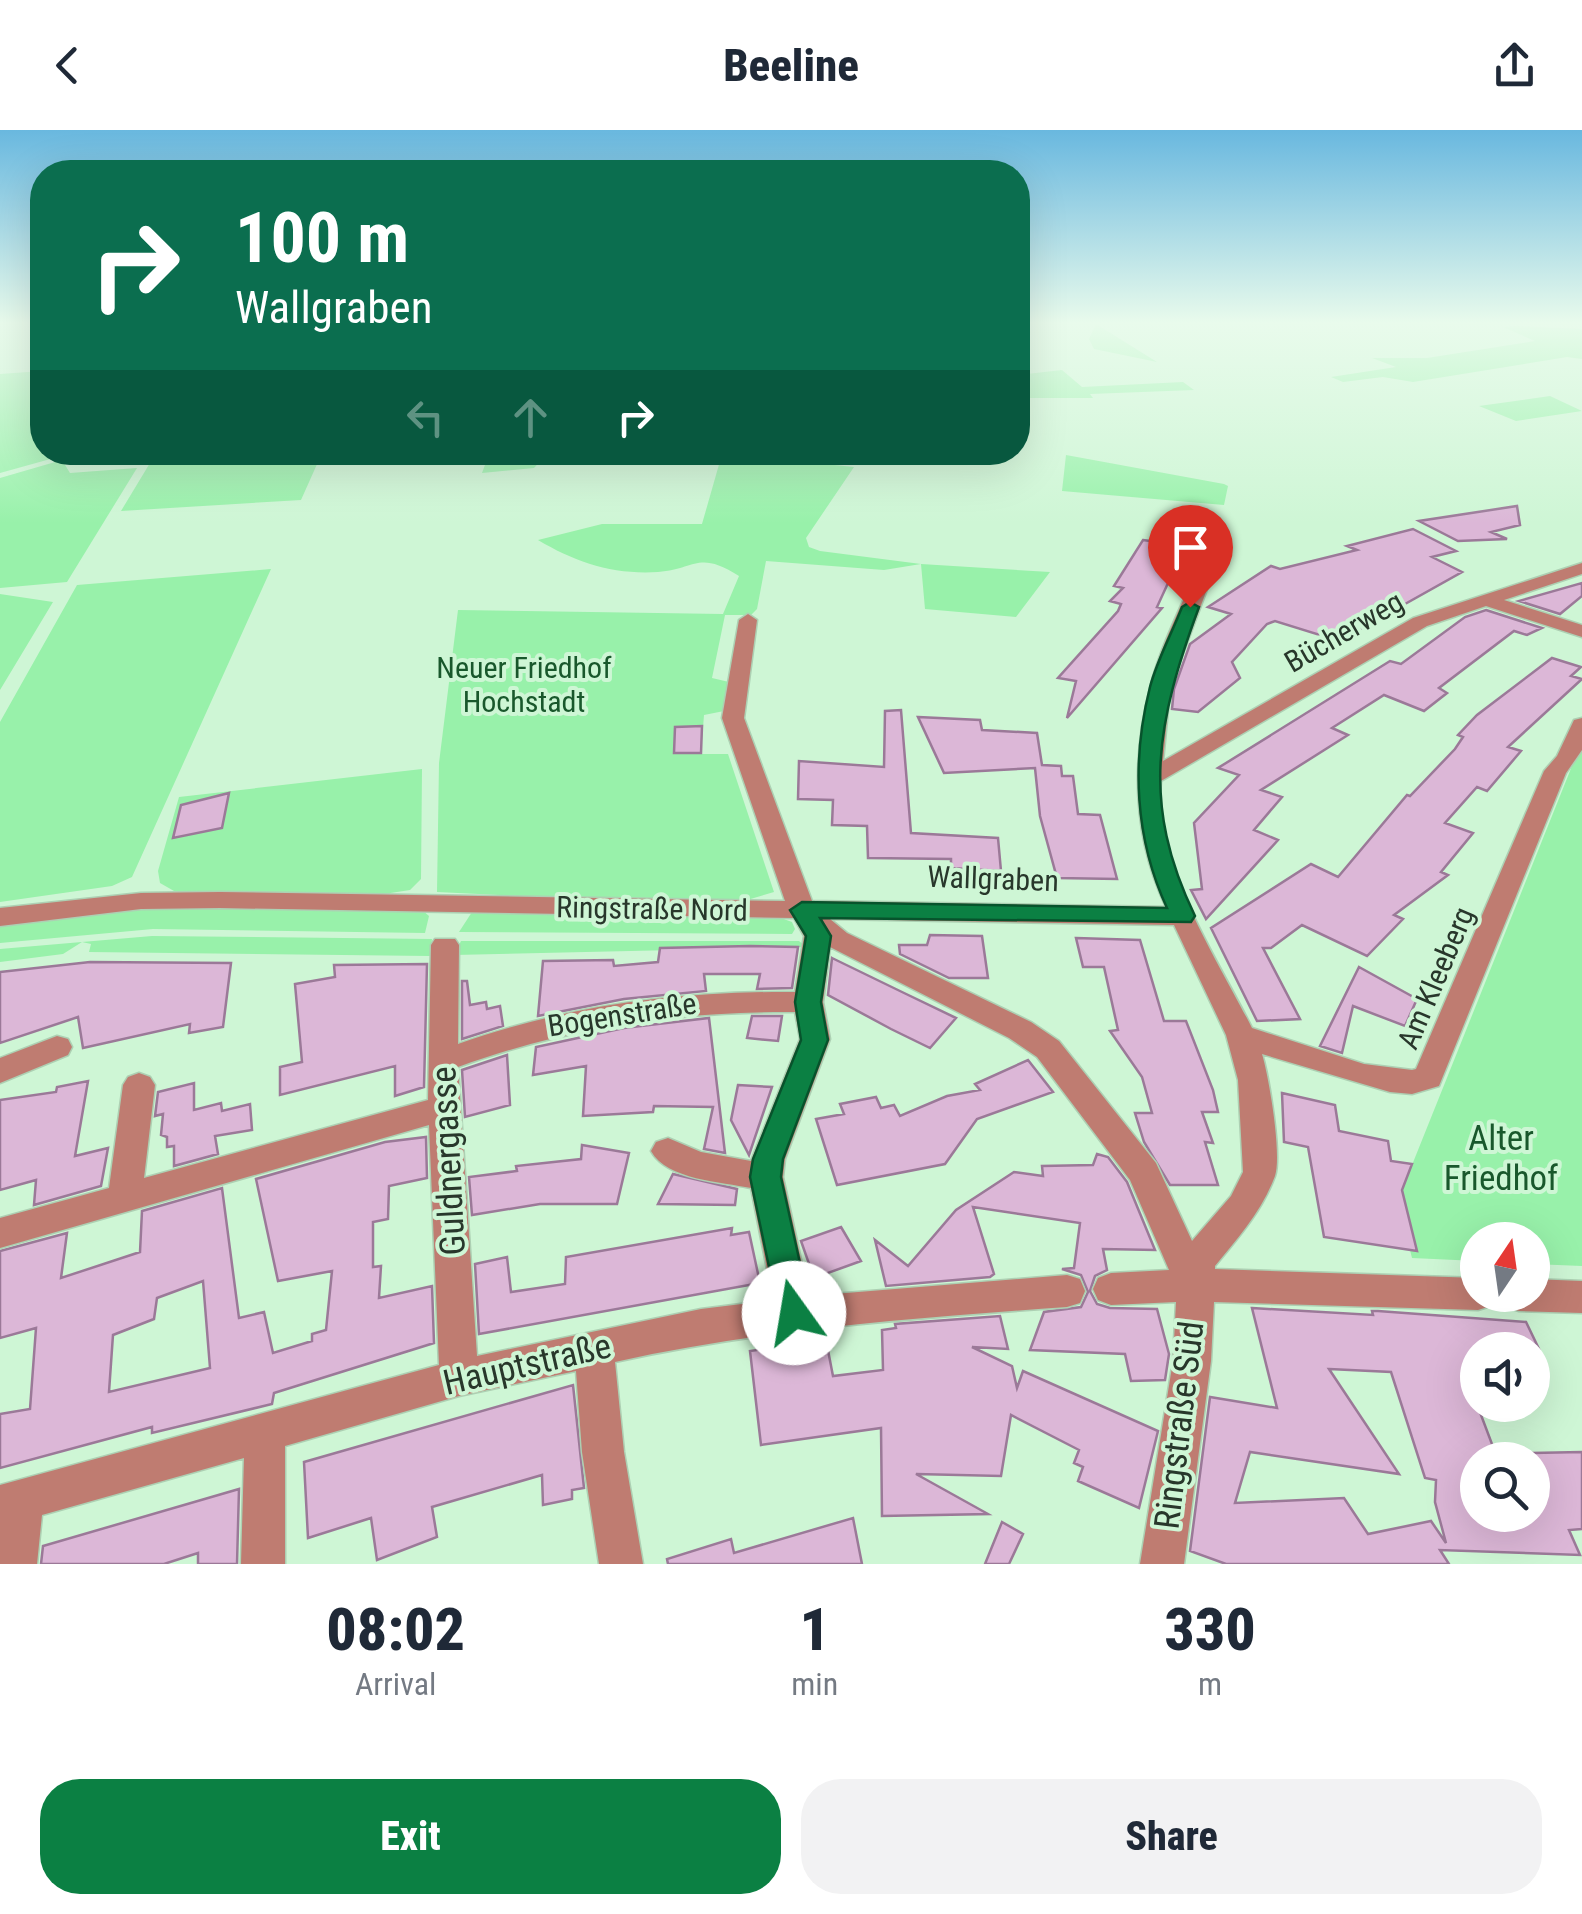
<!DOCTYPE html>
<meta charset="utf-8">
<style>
body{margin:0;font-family:"Roboto Condensed",sans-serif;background:#f2f2f3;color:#1f2937;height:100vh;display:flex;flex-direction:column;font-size:38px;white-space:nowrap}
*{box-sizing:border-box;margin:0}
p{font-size:32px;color:#747a83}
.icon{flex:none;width:55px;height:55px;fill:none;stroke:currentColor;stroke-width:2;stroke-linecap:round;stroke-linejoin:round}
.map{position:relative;height:1434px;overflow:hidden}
.drawer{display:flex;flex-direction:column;background:#fff;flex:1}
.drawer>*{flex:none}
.banner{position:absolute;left:30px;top:30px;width:1000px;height:305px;border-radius:40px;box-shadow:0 10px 40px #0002;background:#0b6e4f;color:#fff;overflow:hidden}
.needle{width:65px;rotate:13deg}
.buttons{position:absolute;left:1460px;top:1092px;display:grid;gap:20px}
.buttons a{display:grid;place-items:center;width:90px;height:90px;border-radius:50%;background:#fff;box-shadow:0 10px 40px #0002;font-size:50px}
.pin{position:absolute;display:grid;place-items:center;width:85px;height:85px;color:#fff;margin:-102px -42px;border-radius:50% 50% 50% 0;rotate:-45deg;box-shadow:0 0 10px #0007}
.pin .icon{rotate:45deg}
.me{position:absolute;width:110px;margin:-55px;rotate:347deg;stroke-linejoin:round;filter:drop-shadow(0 0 8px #0008)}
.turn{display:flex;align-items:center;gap:35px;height:210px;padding:0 40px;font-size:45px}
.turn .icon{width:130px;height:130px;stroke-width:2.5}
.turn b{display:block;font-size:70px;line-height:85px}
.lanes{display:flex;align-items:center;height:95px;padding:0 40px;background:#0003;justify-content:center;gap:50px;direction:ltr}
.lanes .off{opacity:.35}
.eta{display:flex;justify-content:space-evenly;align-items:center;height:170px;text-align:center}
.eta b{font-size:60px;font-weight:800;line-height:70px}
.cta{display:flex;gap:20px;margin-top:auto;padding:20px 40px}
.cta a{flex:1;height:115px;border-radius:40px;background:#0b8043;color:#fff;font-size:40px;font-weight:800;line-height:115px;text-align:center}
.cta a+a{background:#f2f2f3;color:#1f2937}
header{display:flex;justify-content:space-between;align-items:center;height:130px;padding:0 40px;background:#fff;font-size:45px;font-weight:800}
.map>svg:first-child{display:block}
.green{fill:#98f1aa}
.building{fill:#dcb7d7;stroke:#9b7998;stroke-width:2.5;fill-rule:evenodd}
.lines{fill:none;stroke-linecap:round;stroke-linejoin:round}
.minor-casing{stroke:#add0b3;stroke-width:3}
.minor{fill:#bf7c71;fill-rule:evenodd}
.route{fill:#0b8043;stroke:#07532c;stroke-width:2.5}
.labels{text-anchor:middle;stroke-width:8;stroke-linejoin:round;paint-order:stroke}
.street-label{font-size:30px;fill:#28372b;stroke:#cef6d5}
.park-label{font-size:30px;fill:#19582c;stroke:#cef6d5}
.near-park-label{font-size:35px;fill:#19582c;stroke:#cef6d5}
.near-street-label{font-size:35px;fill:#28372b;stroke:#cef6d5}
</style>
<header><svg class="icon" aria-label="back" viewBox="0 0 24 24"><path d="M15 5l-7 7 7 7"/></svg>Beeline<svg class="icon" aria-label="share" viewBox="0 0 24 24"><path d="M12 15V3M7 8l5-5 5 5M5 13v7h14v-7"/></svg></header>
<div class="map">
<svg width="1582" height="1434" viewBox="0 0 1582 1434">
<rect width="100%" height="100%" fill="#cef6d5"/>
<path class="green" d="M1096 194 1157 232 1094 219 1089 209Z
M1517 196 1582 199V229L1567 227 1413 252 1383 247 1343 252 1331 247 1396 237 1372 228H1427L1535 211 1503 197Z
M1062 240 1082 257 1183 252 1194 260 1090 264 1093 268H1024L1018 262V245Z
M42 241V322L72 323 0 343V244Z
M1550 266 1582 281 1516 291 1479 276Z
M156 323V322L322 323 301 370 121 381Z
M579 323 546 325 534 338 482 343 489 324Z
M711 323H810L805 332 854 337 806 408 809 417 820 421 921 434 1050 442 1016 487 925 479 921 434 884 440 766 431 757 479 751 485H725L712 548 729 552 724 581 704 585 701 624H728L774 762 727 776 437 762 439 633 458 480 723 484 739 446C698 420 696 439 658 442 613 445 575 432 538 410L602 394H702L722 324Z
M1066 325 1224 354 1228 356 1224 375 1062 361Z
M62 330 70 343 137 338 67 452 0 458V348Z
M271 439 132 747 112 756 0 772V592L77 455Z
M0 464 53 472 0 560Z
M1582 611V1136L1533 1134 1532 1110H1478L1477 1131 1412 1128 1410 1120H1417L1402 1060Z
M422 639 421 749 410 760 384 764 174 761 160 753 158 741 179 667Z
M152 776 422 780 429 786 425 803 153 799 0 813V792Z
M472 782 778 787 792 792 795 799 792 804 459 802Z
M152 806 432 809 430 826 89 822 91 814 82 812 63 824 0 832V819Z
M461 811H799L806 817 454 825Z"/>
<path class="building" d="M1517 376 1520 395 1491 402 1507 409 1458 411 1419 391Z
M1413 399 1456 421 1432 427 1462 442 1339 511 1275 491 1267 494 1232 532 1240 548 1198 582 1172 579 1174 559 1190 514 1231 484 1208 477 1271 436 1280 439 1357 420 1347 416Z
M1143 410 1185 416 1157 477 1162 478 1067 588 1076 551 1058 548 1118 481 1121 474 1110 471 1123 458 1114 456Z
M1582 453V466L1560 484 1519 471Z
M1486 480 1542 498 1527 505 1514 501 1439 558 1447 563 1424 581 1384 565 1332 598 1348 605 1261 660 1282 667 1254 700 1278 710 1206 789 1191 760 1202 759 1194 693 1239 645 1218 638 1390 531 1401 534 1465 487Z
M1552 528 1581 537 1571 546 1582 549 1508 617 1521 621 1487 661 1477 657 1445 693 1473 703 1441 742 1448 745 1394 785 1403 789 1367 826 1302 795 1271 818H1263L1300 889 1257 891 1211 798 1311 734 1338 747 1407 665 1410 666 1455 619 1463 607 1458 605 1477 585Z
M901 580 911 703 998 708 1001 741 951 738V729L868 728 867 696 832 695 833 670 798 669 799 631 884 637 885 581Z
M918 587 980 590 982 600 1037 603 1042 635 1061 636 1062 646H1073L1078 684 1100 685 1117 749 1057 748 1040 686 1035 638 944 643Z
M702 596 701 623H674L675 597Z
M229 663 222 698 173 708 181 675Z
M930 805 982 806 988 848H949L900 824 899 815H927Z
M1076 808 1140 810 1164 891H1186L1213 960 1218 982H1202L1213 1013 1205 1012 1218 1055H1170L1144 1012 1135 983H1152L1142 947 1110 901 1118 900 1104 837H1083Z
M750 816 798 817 792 858 757 859 760 844H704L706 861 624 869 538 886 543 831 613 830 614 836 658 832 660 818Z
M832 828 902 862 956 888 930 918 891 899 828 865Z
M90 832 231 833 223 897 189 903 190 894 83 918 78 887 0 913V842Z
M427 834 424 957 395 966V936L280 965V937L302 932 295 854 335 847 334 835Z
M1359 837 1417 869 1405 896 1353 876 1342 923 1320 916Z
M462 851H467L470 875 486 872 487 879 500 876 503 896 462 909Z
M752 886H782L778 911 747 908Z
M709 888 725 1023 704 1019 713 977 654 976 653 982 583 986 586 936 533 945 536 917 624 898Z
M507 925 510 975 465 987 462 940Z
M1028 930 1053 962 977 989 945 1034 837 1055 816 989 844 984 840 974 876 967 881 978 894 975 900 986 947 966 980 960 975 954Z
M88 951 75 1026 108 1018 101 1056 34 1075 36 1050 0 1060V970L56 962 57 957Z
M194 953V980L221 973 222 981 250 974 252 1000 215 1006 218 1024 174 1036V1016L167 1017V1007L161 1005 163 984 155 986 158 962Z
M738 955 772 957 749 1025 731 990Z
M1282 963 1335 975 1339 1001 1388 1011 1391 1031 1412 1034 1402 1060 1417 1121 1324 1107 1308 1017 1284 1012Z
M426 1007 427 1048 389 1056 388 1089 373 1092V1137L381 1136 379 1168 432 1156 434 1213 274 1263 272 1274 152 1303V1297L0 1338V1284L30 1279 36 1198 0 1208V1121L67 1103 61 1148 140 1122 142 1081 222 1058 239 1188 264 1182 273 1223 312 1211V1204L326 1200 332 1141 278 1151 256 1049 385 1012ZM203 1151 210 1238 109 1262 113 1205 154 1189 157 1168Z
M582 1015 629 1023 617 1074H540L472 1085 469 1047 517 1041 516 1036 581 1029Z
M1097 1024 1108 1027 1127 1052 1155 1120 1103 1119 1107 1140 1095 1146 1090 1161 1097 1174 1110 1178 1157 1179 1169 1224 1165 1250 1131 1251 1125 1224 1030 1220 1044 1182 1081 1177 1088 1162 1081 1145 1062 1139 1074 1138 1080 1093 973 1077 994 1144 990 1147 886 1156 875 1110 908 1136 956 1080 1014 1042 1043 1046 1042 1036 1093 1035Z
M673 1044 737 1059 735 1075 658 1074Z
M841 1097 861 1131 814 1148 801 1111Z
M732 1098 731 1105 749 1102 760 1153 479 1204 475 1134 507 1127 511 1162 565 1154 566 1127Z
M1252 1178 1373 1185 1372 1181H1378L1526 1192 1539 1219 1478 1220V1277L1498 1330H1478V1385H1532V1323L1582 1322V1399L1569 1400 1580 1425 1440 1420 1449 1434H1226L1190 1421 1210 1267 1277 1278ZM1329 1239 1391 1242 1425 1348 1436 1350 1435 1372 1446 1413 1431 1391 1368 1404 1344 1368 1235 1373 1250 1322 1399 1344Z
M1000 1186 1008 1219 972 1217 1012 1236 1017 1258 1023 1241 1158 1301 1139 1378 1078 1351 1083 1337 1074 1333 1079 1320 1011 1285 1001 1346 916 1344 988 1384 882 1386 881 1298 761 1315 750 1221 826 1210 833 1246 883 1240 882 1200 896 1198 895 1194Z
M573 1255 584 1358 572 1360V1369L543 1375 542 1345 432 1377 437 1407 377 1430 371 1388 308 1408 304 1332Z
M239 1359 237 1434H198V1423L164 1434H41L43 1416Z
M853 1388 862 1434H668L667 1429 731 1409 734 1423Z
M1002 1392 1023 1404 1009 1434H985Z"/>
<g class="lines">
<g class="minor-casing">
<path id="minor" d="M1216 409 1224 414 1170 558 1163 631 1413 488 1582 433V444L1504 470 1582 495V507L1486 476 1427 496 1161 651C1152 731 1217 828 1252 898L1364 934 1412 940 1416 939 1544 641 1557 626 1574 590 1582 588V620L1566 643 1439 956 1412 964 1390 962 1262 924C1269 947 1282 1025 1275 1046 1262 1081 1238 1108 1215 1136V1139L1478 1148V1165H1496L1491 1176 1478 1180 1214 1172 1211 1231 1184 1434H1140L1173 1231 1176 1172 1111 1175 1098 1170 1093 1159 1098 1148 1111 1143 1169 1140 1130 1050 1037 927 1009 908 830 817 823 872 830 909 785 1029 783 1047 809 1166 1067 1145 1080 1149 1085 1161 1080 1173 1067 1177C915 1188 764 1199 615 1232L624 1322 643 1434H599L582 1322 576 1241 459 1266 285 1316V1434H241L244 1328 42 1385 37 1434H0V1355L439 1235 429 995 0 1118V1088L109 1058 123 955 128 947 139 943 150 947 155 955 144 1048 428 970 431 815 435 809H455L459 815 458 914C568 875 679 861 795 862L804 806 794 788 220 778 141 779 0 796V778L141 763 220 762 785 771 722 588 739 490 748 484 757 490 744 588 812 771 1166 777C1133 707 1131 633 1150 558 1162 510 1189 461 1208 414ZM830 789 1174 795 1226 905 1238 950 1243 1042 1231 1066 1192 1111 1156 1033 1059 911 1031 892 847 803ZM795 882 800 909 751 1031 701 1022 668 1008 656 1012 651 1021C667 1050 722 1052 751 1058L773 1170 701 1179 477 1226 458 937C568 897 678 881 795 882Z
M57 906 68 909 72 917 68 925 0 953V928Z
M1532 1149 1582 1151V1183L1519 1181 1506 1177 1501 1165H1532Z"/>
</g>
<use href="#minor" class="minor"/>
</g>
<linearGradient id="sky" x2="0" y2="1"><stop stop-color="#69b8df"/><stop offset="0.49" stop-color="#e9fbec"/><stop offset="1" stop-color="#e9fbec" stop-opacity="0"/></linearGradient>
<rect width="1582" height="393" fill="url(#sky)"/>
<path class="route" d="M1190 472 1199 477C1157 591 1140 673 1195 786L1191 792 820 788 831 806 821 872 828 910 783 1029 781 1047 811 1183 806 1194 794 1198 781 1194 750 1047 753 1029 801 910 795 872 806 806 790 780 802 772 1167 778C1135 709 1131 632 1150 557 1157 530 1172 503 1182 477Z"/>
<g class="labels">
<g class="street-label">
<text transform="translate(1344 502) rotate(-30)" y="10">Bücherweg</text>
<text transform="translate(993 749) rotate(2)" y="10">Wallgraben</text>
<text transform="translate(652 779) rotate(1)" y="10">Ringstraße Nord</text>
<text transform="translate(1436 848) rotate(-67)" y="10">Am Kleeberg</text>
<text transform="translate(622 885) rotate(-9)" y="10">Bogenstraße</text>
</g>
<g class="park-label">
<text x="524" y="548">Neuer Friedhof<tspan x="524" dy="34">Hochstadt</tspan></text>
</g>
<g class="near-park-label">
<text x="1501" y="1020">Alter<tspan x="1501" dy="40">Friedhof</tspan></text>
</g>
<g class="near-street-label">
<text transform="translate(448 1031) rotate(-93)" y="12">Guldnergasse</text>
<text transform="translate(527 1234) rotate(-13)" y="12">Hauptstraße</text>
<text transform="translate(1179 1295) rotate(-83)" y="12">Ringstraße Süd</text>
</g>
</g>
</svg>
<div class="buttons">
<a><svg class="needle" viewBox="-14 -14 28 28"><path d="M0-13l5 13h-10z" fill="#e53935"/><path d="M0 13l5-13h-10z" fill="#747a83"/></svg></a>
<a><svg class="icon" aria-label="sound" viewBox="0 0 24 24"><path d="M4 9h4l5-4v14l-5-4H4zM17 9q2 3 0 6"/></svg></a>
<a><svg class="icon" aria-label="search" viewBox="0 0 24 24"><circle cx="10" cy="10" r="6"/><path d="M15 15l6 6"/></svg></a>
</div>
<div class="pin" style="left:1190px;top:477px;background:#d93025"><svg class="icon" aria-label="arrive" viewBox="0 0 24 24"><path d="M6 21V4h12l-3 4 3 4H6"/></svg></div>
<svg class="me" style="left:794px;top:1183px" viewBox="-20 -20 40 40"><circle r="19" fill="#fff"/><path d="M0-13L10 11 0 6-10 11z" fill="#0b8043"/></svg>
<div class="banner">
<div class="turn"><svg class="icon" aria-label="right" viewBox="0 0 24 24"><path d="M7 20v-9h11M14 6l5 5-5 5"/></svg><div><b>100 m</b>Wallgraben</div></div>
<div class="lanes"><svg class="icon off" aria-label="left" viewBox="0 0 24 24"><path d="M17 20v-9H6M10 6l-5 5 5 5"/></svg><svg class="icon off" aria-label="ahead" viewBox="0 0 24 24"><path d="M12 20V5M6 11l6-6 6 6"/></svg><svg class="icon" aria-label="right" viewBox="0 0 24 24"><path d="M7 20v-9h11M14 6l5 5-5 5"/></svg></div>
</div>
</div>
<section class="drawer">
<div class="eta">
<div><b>08:02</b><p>Arrival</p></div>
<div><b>1</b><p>min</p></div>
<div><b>330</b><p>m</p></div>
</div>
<div class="cta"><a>Exit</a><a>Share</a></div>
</section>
